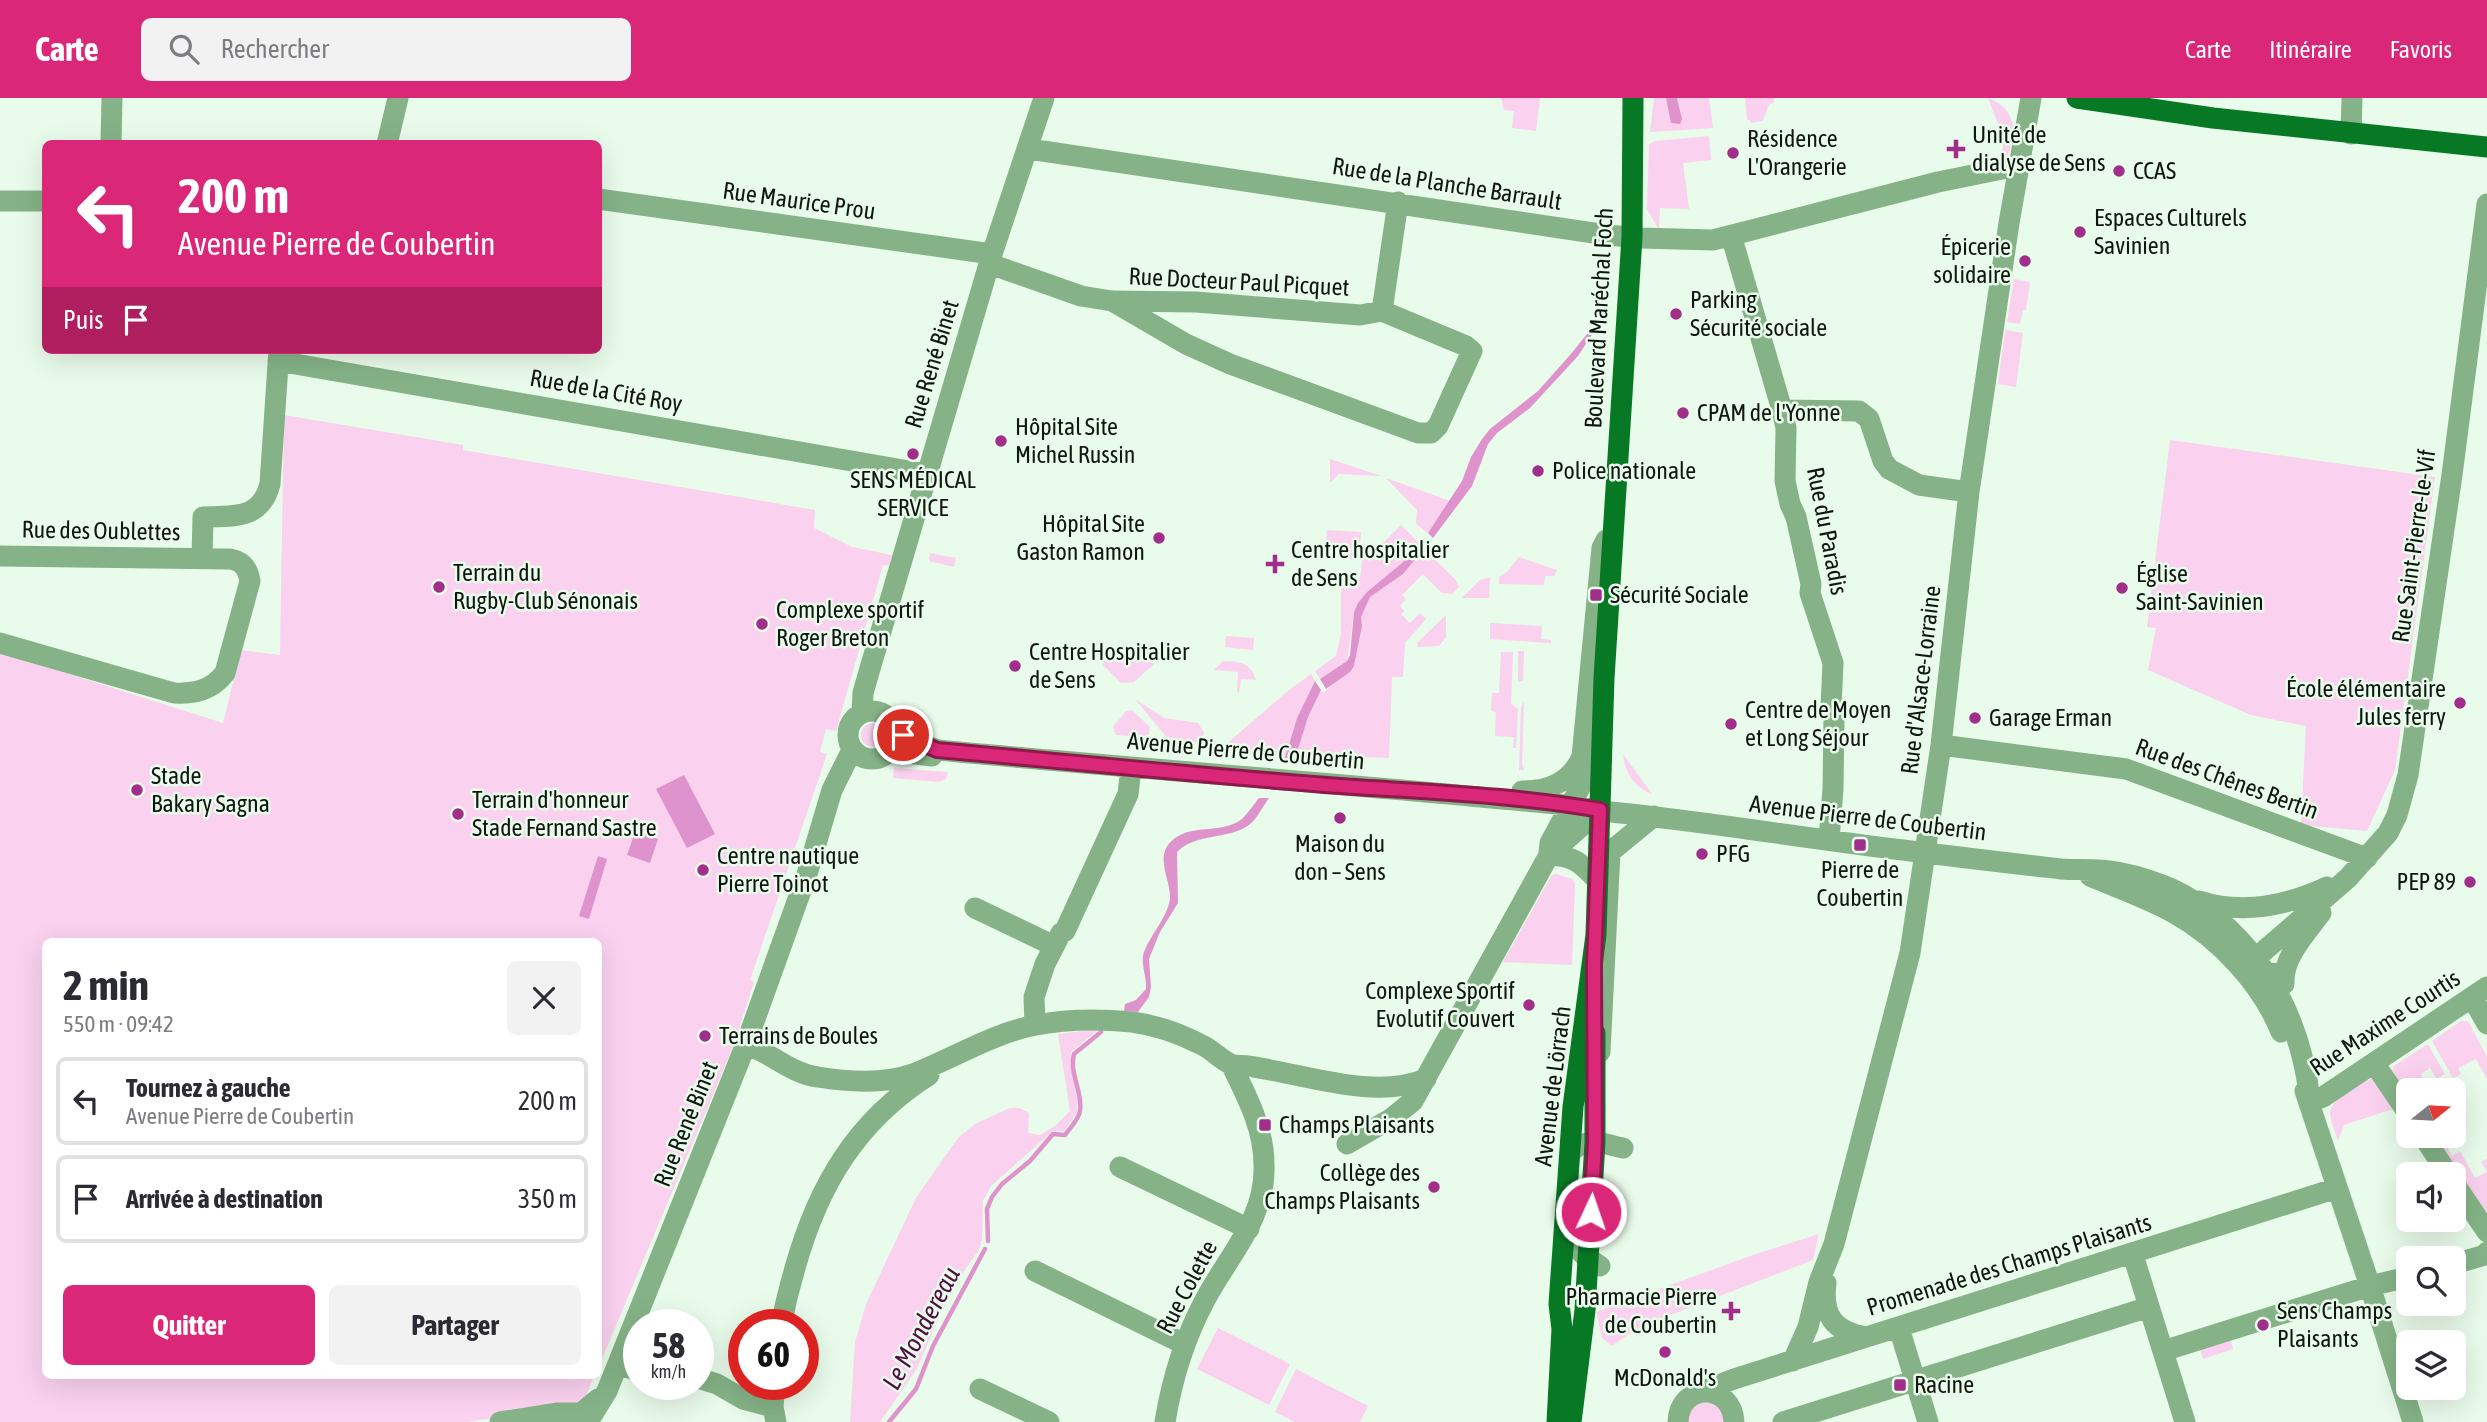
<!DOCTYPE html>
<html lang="fr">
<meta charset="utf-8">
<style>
body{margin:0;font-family:"Asap Condensed",sans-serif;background:#f2f2f3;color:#2b2b33;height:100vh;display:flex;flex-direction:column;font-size:26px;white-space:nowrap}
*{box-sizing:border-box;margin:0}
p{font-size:23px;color:#7c7c81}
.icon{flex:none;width:38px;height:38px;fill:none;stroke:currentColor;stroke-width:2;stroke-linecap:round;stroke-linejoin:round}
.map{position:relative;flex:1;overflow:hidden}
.details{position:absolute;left:42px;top:840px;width:560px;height:441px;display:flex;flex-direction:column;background:#fff;border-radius:10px;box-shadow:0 7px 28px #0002}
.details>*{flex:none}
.banner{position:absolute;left:42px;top:42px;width:560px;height:214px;border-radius:10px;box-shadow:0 7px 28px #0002;background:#db2777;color:#fff;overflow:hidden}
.needle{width:46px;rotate:72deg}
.buttons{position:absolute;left:2396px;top:980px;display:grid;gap:14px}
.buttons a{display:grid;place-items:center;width:70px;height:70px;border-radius:10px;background:#fff;box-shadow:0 7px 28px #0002;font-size:35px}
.speed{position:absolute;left:623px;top:1211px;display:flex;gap:14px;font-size:35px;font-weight:700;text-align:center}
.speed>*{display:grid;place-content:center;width:91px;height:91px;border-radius:50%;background:#fff;box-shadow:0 7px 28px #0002;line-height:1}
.speed small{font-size:18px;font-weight:400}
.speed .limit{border:10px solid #d22;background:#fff;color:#111}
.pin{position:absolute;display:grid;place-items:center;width:60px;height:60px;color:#fff;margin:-30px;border:4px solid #fff;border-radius:50%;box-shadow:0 2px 7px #0007}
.me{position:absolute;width:77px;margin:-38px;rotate:3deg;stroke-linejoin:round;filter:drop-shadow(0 0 5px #0008)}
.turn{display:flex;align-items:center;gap:24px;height:147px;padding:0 21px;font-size:32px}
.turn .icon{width:91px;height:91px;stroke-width:2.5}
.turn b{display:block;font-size:49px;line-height:60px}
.then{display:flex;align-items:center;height:66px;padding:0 21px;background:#0003;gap:14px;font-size:26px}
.round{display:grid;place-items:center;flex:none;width:74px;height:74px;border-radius:10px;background:#f2f2f3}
.overview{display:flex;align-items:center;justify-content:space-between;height:119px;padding:0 21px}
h1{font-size:42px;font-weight:700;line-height:52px}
.cta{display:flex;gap:14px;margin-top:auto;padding:14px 21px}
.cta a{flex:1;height:80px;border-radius:10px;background:#db2777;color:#fff;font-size:28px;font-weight:700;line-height:80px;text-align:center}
.cta a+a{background:#f2f2f3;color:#2b2b33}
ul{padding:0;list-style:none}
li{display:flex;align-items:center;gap:21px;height:88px;margin:0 14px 10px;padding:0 7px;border:4px solid #e1e1e2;border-radius:10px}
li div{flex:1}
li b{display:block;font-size:26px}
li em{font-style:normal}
header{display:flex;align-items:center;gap:42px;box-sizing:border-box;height:98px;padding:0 35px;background:#db2777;color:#fff}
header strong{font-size:33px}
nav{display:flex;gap:38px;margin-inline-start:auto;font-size:24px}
.search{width:490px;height:63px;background:#f2f2f3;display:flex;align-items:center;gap:18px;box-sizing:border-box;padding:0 24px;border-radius:10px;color:#7c7c81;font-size:26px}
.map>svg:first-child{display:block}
.green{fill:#fad1ee}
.water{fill:#df93cc}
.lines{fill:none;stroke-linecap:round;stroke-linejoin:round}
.stream{stroke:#df93cc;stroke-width:4.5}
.minor{stroke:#85b387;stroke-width:21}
.major{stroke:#077824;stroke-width:21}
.route-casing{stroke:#8e194d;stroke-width:18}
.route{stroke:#db2777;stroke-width:12}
.poi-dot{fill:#a02e8a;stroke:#e9fbea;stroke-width:2.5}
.labels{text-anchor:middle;stroke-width:5;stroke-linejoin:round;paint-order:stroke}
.poi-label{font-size:24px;fill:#101610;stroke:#e9fbea;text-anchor:start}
.street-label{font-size:24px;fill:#101610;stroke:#e9fbea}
.water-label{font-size:26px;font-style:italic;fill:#510e45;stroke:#e9fbea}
</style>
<header>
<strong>Carte</strong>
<div class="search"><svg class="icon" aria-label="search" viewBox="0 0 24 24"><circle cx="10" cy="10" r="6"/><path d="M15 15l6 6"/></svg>Rechercher</div>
<nav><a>Carte</a><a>Itinéraire</a><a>Favoris</a></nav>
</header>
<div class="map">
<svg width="2487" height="1324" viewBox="0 0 2487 1324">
<rect width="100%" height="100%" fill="#e9fbea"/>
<path class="green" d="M1501 0H1540L1536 33 1512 30 1514 13 1504 12Z
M1654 0H1666L1671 25 1682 21 1677 0H1709L1713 30 1650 34Z
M1745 0H1774V5L1769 6 1763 23 1751 25 1750 22H1747Z
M1988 0C2016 10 2018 34 2007 59L2001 61 2004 41Z
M1709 38 1711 62 1683 65 1689 111 1660 110 1659 132 1647 111 1649 46 1656 43Z
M2014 181 2030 184 2026 212H2023L2020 226 2007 224Z
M2005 232 2023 235 2016 289 1998 286Z
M284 317 463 347V352L815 412 814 430 852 449 892 457 889 468 883 467 836 633 826 631 820 654 827 656 750 882 754 884 733 949 599 1268 598 844H46V1278H594L584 1303 540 1313 467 1324H0V554L223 625 241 552 280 557Z
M2170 342 2435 379 2395 672 2367 733 2301 727 2306 628 2251 617 2148 572 2156 530 2147 529Z
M1330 361 1381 378 1339 376 1330 385Z
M1386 380 1450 403 1428 435 1416 426 1417 412Z
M1401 427 1420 446 1402 465 1367 494 1358 505 1354 514 1347 563 1320 581 1315 573 1336 558 1341 536V482H1360L1362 462 1334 460 1335 445 1326 444 1327 432 1361 434 1360 445 1371 457Z
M1424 451 1455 481 1459 489 1452 496 1442 495 1423 476 1402 497 1406 501 1400 508 1404 513 1401 516 1410 525 1420 515 1426 521 1405 545 1403 579H1392L1389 660 1345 658 1339 665 1295 661 1308 619 1321 592 1323 595 1354 568 1362 528 1361 519 1370 499 1403 476Z
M930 455 956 460 954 469 929 463Z
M1519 459 1557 472 1554 478H1545L1544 487 1499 486V479L1507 474Z
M1490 479 1489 500H1462L1480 482Z
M1446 517V539L1439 548 1418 549 1417 545Z
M1490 525 1542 528 1541 541 1551 542V545L1490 541Z
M1226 538 1254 540 1253 552 1225 549Z
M1518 553H1524L1523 583 1518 584Z
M1501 554H1513L1511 606 1518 611 1516 650H1513L1514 639 1495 638 1496 614 1491 613 1492 595H1499Z
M1114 555 1148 558 1154 566 1134 584 1121 585 1103 567V561Z
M1223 563C1240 564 1251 564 1256 582L1241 581 1239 595 1237 594 1238 574 1214 572Z
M1311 576 1315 583 1297 620 1285 660 1246 656V650L1233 648 1232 655 1217 654 1289 592Z
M1135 601 1164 620 1198 625 1204 635 1200 644 1168 641Z
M1524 603 1522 666 1524 672H1519L1521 609Z
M1132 612 1150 629 1149 636 1142 639 1116 637 1113 629 1126 613Z
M861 637a12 12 0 1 1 24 0a12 12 0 1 1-24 0Z
M1623 656 1652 696C1634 689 1625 675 1623 656Z
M894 670 948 674 946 681 939 684 893 680Z
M1556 776 1572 781 1575 785 1572 867 1503 864 1552 777Z
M2461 923H2468L2487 959V981L2476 961 2458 970 2461 976 2453 980 2432 943Z
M1099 931 1071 954C1069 971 1080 1002 1077 1013 1075 1019 1068 1027 1064 1033H1053L991 1088 983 1103 982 1141 979 1152 964 1173 943 1211 916 1272 880 1324H850L855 1244 866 1206 916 1100 958 1040 975 1026 1010 1010H1019L1029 1015 1028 1035 1040 1037 1055 1028 1070 1013 1058 936Z
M2428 946 2445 976 2437 981 2430 970 2421 976 2425 987 2418 992H2408V1002L2392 972 2395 967Z
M2374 980 2394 1013 2390 1012 2344 1027 2338 1043C2336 1035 2330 1023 2330 1015 2331 1000 2361 983 2374 980Z
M2454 1041 2456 1043 2447 1049 2452 1058 2460 1053 2475 1080 2487 1074 2481 1064 2487 1061V1118L2441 1051Z
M1819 1136 1813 1162 1655 1223 1630 1235 1612 1248 1602 1240 1596 1214 1753 1157Z
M1218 1230 1290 1266 1269 1307 1197 1271Z
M2231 1242 2233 1251 2203 1261 2200 1251Z
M1296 1271 1368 1308 1360 1324H1295L1275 1314Z
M1694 1304 1719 1305 1726 1324H1685Z"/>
<path class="water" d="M1666 0H1677L1682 21 1680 26 1671 25Z
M1605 205 1610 209 1578 258 1530 310 1497 335 1488 346 1472 388 1433 440 1428 435 1462 383 1471 359 1482 341 1490 331 1538 293 1570 257 1587 236Z
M1420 446 1424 451 1403 476 1370 499 1361 519 1362 528 1354 568 1350 574 1326 591 1320 581 1347 563 1350 557 1354 514 1358 505 1367 494 1402 465Z
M1315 583 1321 592 1308 619 1295 661 1285 660 1297 620Z
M684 677 715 736 687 750 656 691Z
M1259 700H1269C1263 708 1257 721 1249 727 1228 742 1195 735 1177 754L1178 805 1160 834 1149 861 1151 889 1149 899 1138 914 1124 913 1125 906 1136 902 1146 891C1147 879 1140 865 1144 854 1150 838 1164 823 1169 806 1175 785 1150 758 1175 740 1195 726 1223 736 1242 721 1248 715 1254 706 1259 700Z
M635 734 658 741 650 765 627 757Z
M598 758 607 761 589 821 579 818Z"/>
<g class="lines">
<path class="stream" d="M988 1143 987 1111 992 1099 1002 1086 1030 1063 1053 1036 1065 1037C1070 1030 1079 1021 1080 1013 1083 994 1069 976 1074 956L1101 934
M889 1324 916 1291 933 1248 985 1151"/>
<path class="minor" d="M2351 36 2352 0
M111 46 112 0
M387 46 398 0
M1029 51 1607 137 1640 140 1713 142 1938 84 2012 69H2019
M598 101 992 156
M0 103H46
M1731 137 1782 312 1786 330 1785 383 1790 406 1796 419 1811 486 1810 495 1833 565 1831 610 1834 619 1833 691 1829 742
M990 166 1081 198 1112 203 1196 204 1360 217 1382 213 1398 104
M1112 203 1186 246 1230 266 1418 335H1431L1438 328 1472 253 1466 248 1382 213
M278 263 926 376
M1782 312 1859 313 1869 321 1883 363 1889 371 1919 387 1969 394
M0 458 230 461C242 463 248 470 250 483L225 575C212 592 195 596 174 595L0 545
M202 460 203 419C233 418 261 422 270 386L279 252
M848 637a24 24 0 1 1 48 0a24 24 0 1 1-48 0Z
M862 615 863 595 869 574 992 156 1044 0
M896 632 915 644 938 652C1147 672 1356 686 1565 707 1577 708 1590 711 1602 713 1703 723 1803 740 1903 752 1956 759 2009 765 2061 771 2074 772 2086 771 2099 772 2126 773 2170 787 2192 802 2263 848 2302 922 2310 1004
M1941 647 2126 671 2367 760
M893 650 899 654 932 658
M1522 693C1548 693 1570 685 1582 659L1602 450 1606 442
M1549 755 1550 745 1583 684 1588 656
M1549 757C1575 758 1581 765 1598 783
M2090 778C2118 790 2147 800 2174 815 2219 840 2262 886 2281 934
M2199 803C2243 817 2286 808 2327 789
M975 810 1054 848
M2281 874 2249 880 2257 859 2348 780 2388 735 2397 717 2408 677 2452 377 2487 106
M2284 886C2282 860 2306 835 2321 815
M2472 899 2487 926
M1035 927 1034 899 1045 866 1061 835 1065 833 1128 696 1131 670
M746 946C771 955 792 976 818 979 848 984 884 986 913 976 954 960 993 935 1036 927 1067 921 1101 921 1132 924 1155 927 1181 936 1202 947 1213 952 1223 964 1233 967 1240 968 1248 967 1254 969 1307 977 1375 1002 1426 981
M1600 954 1610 754 1654 718
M2374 965 2408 1015
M2305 993 2370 1188 2413 1324
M2310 1004 2323 999 2487 889
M2423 1038 2448 1076
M1347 1046 1392 1020 1413 1003 1549 757 1600 712
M1571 1054C1589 1037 1602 1046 1623 1050
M1120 1069 1249 1131
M2454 1085 2487 1134
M1574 1113C1571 1144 1573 1152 1600 1168
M2133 1157 2185 1324
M2454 1166 2485 1157 2487 1154
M1035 1173 1184 1246
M1826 1185C1822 1217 1833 1233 1866 1239
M782 1227C784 1207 790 1189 795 1170 818 1088 856 1023 929 977
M1899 1230 1928 1324
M2163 1253 2370 1188 2408 1179
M1793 1263 1808 1229 1819 1184 1834 1146 1910 855 1941 647 1969 394 2009 125 2031 0
M618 1267 639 1273
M698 1280 717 1286 743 1301 773 1309 776 1324
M980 1291 1049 1324
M1698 1295 1734 1281 2337 1090
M773 1309 775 1286
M500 1324 558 1315H581L598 1301
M588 1324 607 1293 746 946 807 776 832 692 852 652
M1165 1324C1172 1281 1184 1241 1205 1202 1228 1158 1266 1121 1264 1067 1264 1030 1247 999 1231 966
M1678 1324C1679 1284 1732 1284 1734 1324
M1783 1324 2149 1209"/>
<path class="major" d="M2077 0 2213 20 2487 49
M1557 1324 1562 1231 1559 1206 1573 1009 1596 837 1604 580 1632 139 1633 0
M1571 1324 1585 1212 1595 1044V935"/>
</g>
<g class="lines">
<g class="route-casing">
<path id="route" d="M903 637 937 652C1072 664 1206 678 1340 688 1427 694 1515 697 1600 712L1594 867 1595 1044 1591 1114"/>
</g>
<use href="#route" class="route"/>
</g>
<g class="poi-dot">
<path d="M1952.5 40.5h7v7h7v7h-7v7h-7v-7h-7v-7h7z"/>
<circle cx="1733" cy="55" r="7"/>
<circle cx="2119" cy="73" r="7"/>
<circle cx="2080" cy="134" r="7"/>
<circle cx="2025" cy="163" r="7"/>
<circle cx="1676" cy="216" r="7"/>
<circle cx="1683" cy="315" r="7"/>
<circle cx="1001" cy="343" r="7"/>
<circle cx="913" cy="356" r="7"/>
<circle cx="1538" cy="373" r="7"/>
<circle cx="1159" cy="440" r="7"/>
<path d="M1271.5 455.5h7v7h7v7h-7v7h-7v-7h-7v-7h7z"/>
<circle cx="439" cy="489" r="7"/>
<circle cx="2122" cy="490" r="7"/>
<rect x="1589" y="490" width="14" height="14" rx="3.5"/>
<circle cx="762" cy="526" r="7"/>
<circle cx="1015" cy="568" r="7"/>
<circle cx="2460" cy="605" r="7"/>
<circle cx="1975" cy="620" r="7"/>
<circle cx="1731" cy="626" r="7"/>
<circle cx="137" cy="692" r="7"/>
<circle cx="458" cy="716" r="7"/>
<circle cx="1340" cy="720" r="7"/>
<rect x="1853" y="740" width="14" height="14" rx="3.5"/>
<circle cx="1702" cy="756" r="7"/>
<circle cx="703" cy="772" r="7"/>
<circle cx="2470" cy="784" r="7"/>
<circle cx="1529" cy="907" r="7"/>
<circle cx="705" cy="938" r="7"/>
<rect x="1258" y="1020" width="14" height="14" rx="3.5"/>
<circle cx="1434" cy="1089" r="7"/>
<path d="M1727.5 1202.5h7v7h7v7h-7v7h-7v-7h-7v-7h7z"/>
<circle cx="2263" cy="1227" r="7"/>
<circle cx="1665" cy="1254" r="7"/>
<rect x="1893" y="1280" width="14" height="14" rx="3.5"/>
</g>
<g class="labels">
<g class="poi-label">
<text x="1972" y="45">Unité de<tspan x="1972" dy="28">dialyse de Sens</tspan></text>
<text x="1747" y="49">Résidence<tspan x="1747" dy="28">L'Orangerie</tspan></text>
<text x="2133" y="81">CCAS</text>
<text x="2094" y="128">Espaces Culturels<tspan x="2094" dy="28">Savinien</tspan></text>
<text x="2011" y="157" text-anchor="end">Épicerie<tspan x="2011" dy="28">solidaire</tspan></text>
<text x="1690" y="210">Parking<tspan x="1690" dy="28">Sécurité sociale</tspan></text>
<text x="1697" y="323">CPAM de l'Yonne</text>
<text x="1015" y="337">Hôpital Site<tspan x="1015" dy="28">Michel Russin</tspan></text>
<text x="1552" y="381">Police nationale</text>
<text x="913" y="390" text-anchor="middle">SENS MÉDICAL<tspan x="913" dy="28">SERVICE</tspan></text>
<text x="1145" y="434" text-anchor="end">Hôpital Site<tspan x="1145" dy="28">Gaston Ramon</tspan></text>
<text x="1291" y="460">Centre hospitalier<tspan x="1291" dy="28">de Sens</tspan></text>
<text x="453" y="483">Terrain du<tspan x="453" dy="28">Rugby-Club Sénonais</tspan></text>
<text x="2136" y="484">Église<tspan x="2136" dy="28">Saint-Savinien</tspan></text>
<text x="1610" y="505">Sécurité Sociale</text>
<text x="776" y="520">Complexe sportif<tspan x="776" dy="28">Roger Breton</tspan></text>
<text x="1029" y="562">Centre Hospitalier<tspan x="1029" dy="28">de Sens</tspan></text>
<text x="2446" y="599" text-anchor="end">École élémentaire<tspan x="2446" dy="28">Jules ferry</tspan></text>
<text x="1745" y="620">Centre de Moyen<tspan x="1745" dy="28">et Long Séjour</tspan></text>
<text x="1989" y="628">Garage Erman</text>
<text x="151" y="686">Stade<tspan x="151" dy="28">Bakary Sagna</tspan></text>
<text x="472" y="710">Terrain d'honneur<tspan x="472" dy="28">Stade Fernand Sastre</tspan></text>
<text x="1340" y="754" text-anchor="middle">Maison du<tspan x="1340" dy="28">don – Sens</tspan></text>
<text x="1716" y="764">PFG</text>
<text x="717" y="766">Centre nautique<tspan x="717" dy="28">Pierre Toinot</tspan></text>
<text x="1860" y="780" text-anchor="middle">Pierre de<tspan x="1860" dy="28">Coubertin</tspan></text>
<text x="2456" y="792" text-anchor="end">PEP 89</text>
<text x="1515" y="901" text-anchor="end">Complexe Sportif<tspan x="1515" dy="28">Evolutif Couvert</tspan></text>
<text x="719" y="946">Terrains de Boules</text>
<text x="1279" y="1035">Champs Plaisants</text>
<text x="1420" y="1083" text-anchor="end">Collège des<tspan x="1420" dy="28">Champs Plaisants</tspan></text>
<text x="1717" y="1207" text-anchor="end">Pharmacie Pierre<tspan x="1717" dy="28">de Coubertin</tspan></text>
<text x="2277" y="1221">Sens Champs<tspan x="2277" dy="28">Plaisants</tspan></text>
<text x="1665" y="1288" text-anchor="middle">McDonald's</text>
<text x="1914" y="1295">Racine</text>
</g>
<g class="street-label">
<text transform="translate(1447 86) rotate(9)" y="8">Rue de la Planche Barrault</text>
<text transform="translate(799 103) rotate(8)" y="8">Rue Maurice Prou</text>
<text transform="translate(1239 184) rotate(3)" y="8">Rue Docteur Paul Picquet</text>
<text transform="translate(1599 220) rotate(-87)" y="8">Boulevard Maréchal Foch</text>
<text transform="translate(932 266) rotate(-73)" y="8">Rue René Binet</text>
<text transform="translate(606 293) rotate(10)" y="8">Rue de la Cité Roy</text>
<text transform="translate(101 433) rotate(1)" y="8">Rue des Oublettes</text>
<text transform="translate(1827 433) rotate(79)" y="8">Rue du Paradis</text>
<text transform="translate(2414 448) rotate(-82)" y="8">Rue Saint-Pierre-le-Vif</text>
<text transform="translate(1921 582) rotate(-83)" y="8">Rue d'Alsace-Lorraine</text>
<text transform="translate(1246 653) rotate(5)" y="8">Avenue Pierre de Coubertin</text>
<text transform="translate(2227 681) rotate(20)" y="8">Rue des Chênes Bertin</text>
<text transform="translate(1868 720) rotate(7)" y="8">Avenue Pierre de Coubertin</text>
<text transform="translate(2385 925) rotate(-33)" y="8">Rue Maxime Courtis</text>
<text transform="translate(1553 988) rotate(-83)" y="8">Avenue de Lörrach</text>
<text transform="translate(686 1026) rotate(-68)" y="8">Rue René Binet</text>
<text transform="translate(2009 1167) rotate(-17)" y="8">Promenade des Champs Plaisants</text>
<text transform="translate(1187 1189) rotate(-62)" y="8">Rue Colette</text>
</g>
<g class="water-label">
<text transform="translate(921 1230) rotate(-62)" y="9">Le Mondereau</text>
</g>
</g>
</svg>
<div class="buttons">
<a><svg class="needle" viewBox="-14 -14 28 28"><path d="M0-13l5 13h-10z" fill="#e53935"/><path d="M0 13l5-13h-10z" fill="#7c7c81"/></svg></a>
<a><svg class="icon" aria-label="sound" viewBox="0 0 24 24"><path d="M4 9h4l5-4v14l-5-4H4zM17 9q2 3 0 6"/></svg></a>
<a><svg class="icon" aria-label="search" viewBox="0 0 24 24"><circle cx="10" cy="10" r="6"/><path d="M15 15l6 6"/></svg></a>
<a><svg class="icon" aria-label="layers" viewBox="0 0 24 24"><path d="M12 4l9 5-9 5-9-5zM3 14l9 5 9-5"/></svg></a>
</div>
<div class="speed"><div>58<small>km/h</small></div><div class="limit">60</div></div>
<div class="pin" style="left:903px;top:637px;background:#d93025"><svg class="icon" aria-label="arrive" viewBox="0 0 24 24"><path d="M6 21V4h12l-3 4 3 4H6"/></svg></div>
<svg class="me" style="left:1591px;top:1114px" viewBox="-20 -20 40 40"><circle r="17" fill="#db2777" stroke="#fff" stroke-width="3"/><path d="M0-11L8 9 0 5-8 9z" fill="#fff"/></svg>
<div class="banner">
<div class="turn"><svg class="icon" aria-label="left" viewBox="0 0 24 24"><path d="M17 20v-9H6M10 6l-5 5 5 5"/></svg><div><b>200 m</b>Avenue Pierre de Coubertin</div></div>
<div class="then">Puis<svg class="icon" aria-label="arrive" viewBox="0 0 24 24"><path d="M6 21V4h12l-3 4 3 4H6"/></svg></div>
</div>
<section class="details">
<div class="overview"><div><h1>2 min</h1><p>550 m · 09:42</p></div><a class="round"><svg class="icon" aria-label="close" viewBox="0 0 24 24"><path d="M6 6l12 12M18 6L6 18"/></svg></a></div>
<ul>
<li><svg class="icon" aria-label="left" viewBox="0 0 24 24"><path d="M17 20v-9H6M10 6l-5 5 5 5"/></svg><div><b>Tournez à gauche</b><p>Avenue Pierre de Coubertin</p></div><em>200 m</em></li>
<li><svg class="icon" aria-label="arrive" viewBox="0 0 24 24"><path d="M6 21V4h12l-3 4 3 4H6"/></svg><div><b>Arrivée à destination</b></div><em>350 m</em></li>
</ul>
<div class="cta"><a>Quitter</a><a>Partager</a></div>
</section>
</div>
